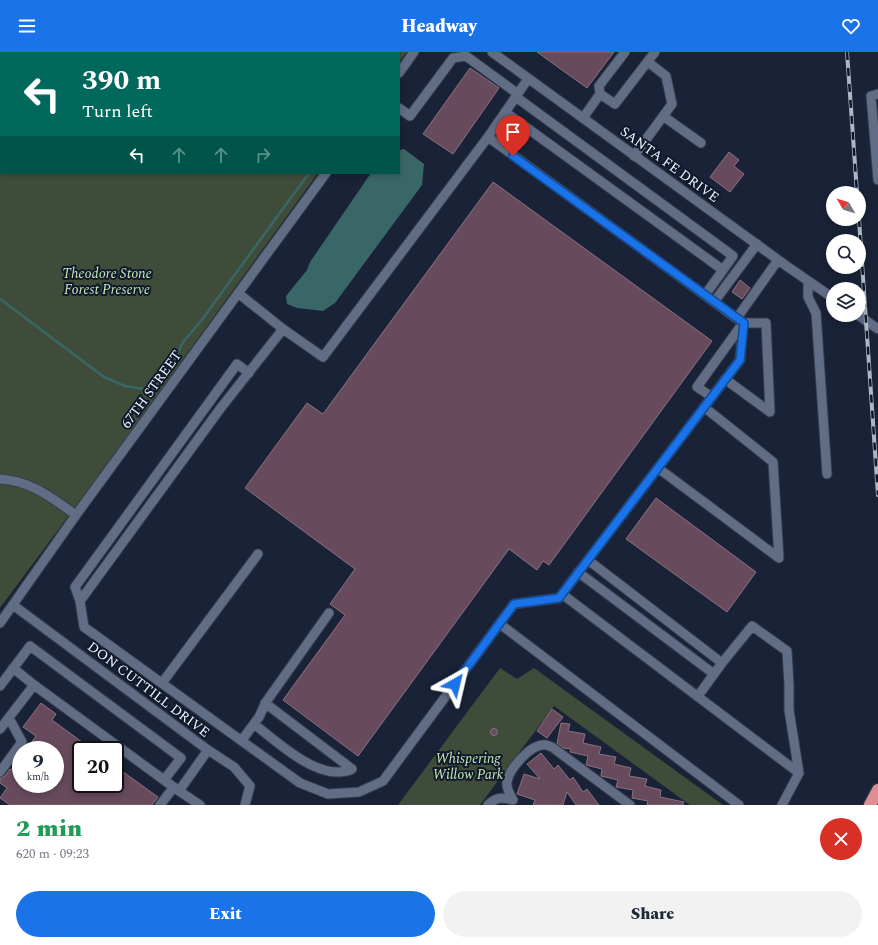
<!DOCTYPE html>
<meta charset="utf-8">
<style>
body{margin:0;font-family:Spectral,serif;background:#f2f2f3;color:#1f2937;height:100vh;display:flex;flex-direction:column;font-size:15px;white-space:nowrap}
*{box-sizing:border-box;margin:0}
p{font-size:13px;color:#747a83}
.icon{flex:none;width:22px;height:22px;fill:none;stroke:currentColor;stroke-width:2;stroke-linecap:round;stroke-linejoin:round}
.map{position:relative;height:753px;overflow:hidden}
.panel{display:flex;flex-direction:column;background:#fff;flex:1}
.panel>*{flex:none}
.guide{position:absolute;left:0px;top:0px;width:400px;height:122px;box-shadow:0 2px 6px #0003;background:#00695c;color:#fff;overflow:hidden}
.needle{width:26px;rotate:308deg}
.controls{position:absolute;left:826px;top:134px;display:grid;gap:8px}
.controls a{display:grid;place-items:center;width:40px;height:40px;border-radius:50%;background:#fff;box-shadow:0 2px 6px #0003;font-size:20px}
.speed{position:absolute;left:12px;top:689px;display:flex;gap:8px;font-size:20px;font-weight:700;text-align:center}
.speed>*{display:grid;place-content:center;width:52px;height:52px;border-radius:50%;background:#fff;box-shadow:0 2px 6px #0003;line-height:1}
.speed small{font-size:10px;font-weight:400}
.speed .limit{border:2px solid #111;border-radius:6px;background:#fff;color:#111}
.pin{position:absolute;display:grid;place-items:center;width:34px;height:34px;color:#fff;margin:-41px -17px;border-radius:50% 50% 50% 0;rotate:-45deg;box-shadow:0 0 4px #0007}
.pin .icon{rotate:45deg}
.me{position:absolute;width:44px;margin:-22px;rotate:37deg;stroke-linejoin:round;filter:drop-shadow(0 0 3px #0008)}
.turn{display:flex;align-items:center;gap:14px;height:84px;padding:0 16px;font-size:18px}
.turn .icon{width:52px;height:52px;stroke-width:2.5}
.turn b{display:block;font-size:28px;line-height:34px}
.lanes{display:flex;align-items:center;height:38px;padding:0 16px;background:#0003;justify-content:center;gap:20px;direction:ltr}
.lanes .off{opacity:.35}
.round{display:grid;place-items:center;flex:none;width:42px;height:42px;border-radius:21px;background:#f2f2f3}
.summary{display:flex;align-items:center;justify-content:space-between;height:68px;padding:0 16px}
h1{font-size:24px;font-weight:800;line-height:30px;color:#1e9e55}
.action{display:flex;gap:8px;margin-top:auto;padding:8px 16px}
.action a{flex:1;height:46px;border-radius:24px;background:#1a73e8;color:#fff;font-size:16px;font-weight:800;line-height:46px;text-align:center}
.action a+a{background:#f2f2f3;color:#1f2937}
header{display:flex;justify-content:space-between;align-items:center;height:52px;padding:0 16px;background:#1a73e8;color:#fff;font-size:18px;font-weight:800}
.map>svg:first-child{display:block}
.green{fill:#3f4c3a}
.water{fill:#396666}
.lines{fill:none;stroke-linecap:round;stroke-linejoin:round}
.stream{stroke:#396666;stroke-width:2.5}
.building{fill:#684a5d;stroke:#8b7181}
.minor-casing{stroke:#373e4e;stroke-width:11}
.highway-casing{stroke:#373e4e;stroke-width:14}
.minor{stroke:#616d85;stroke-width:9}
.highway{stroke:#df8e96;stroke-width:12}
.rail-casing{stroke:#afb5c3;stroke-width:4}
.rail{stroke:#10192c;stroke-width:2.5;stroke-dasharray:8;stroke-linecap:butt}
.route-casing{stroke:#114b97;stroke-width:10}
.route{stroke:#1a73e8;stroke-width:7}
.labels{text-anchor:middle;stroke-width:4;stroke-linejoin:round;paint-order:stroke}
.street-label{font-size:14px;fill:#eef3fe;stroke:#10192c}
.park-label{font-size:14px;font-style:italic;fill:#c4e9b5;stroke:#10192c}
</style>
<header><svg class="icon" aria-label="menu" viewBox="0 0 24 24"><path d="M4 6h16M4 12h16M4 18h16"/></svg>Headway<svg class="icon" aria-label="heart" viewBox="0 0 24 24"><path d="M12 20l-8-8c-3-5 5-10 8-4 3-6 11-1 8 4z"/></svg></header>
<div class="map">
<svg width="878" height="753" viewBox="0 0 878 753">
<rect width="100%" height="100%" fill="#192236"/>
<path class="green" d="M0 0H407L399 10V1H1V121H318L105 415 0 556Z
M500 616 517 627 534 616 723 753H690L554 654 480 753H398Z"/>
<path class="water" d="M404 97 424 112 422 133 335 251 323 259 297 256 287 252 286 244 307 218 310 210 371 121H399V98Z"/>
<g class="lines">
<path class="stream" d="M0 247 104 325 125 334 151 338 167 324 183 290 201 269 309 121"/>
</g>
<path class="building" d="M537 0H614L587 36Z
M470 16 499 36 453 102 423 82Z
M729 100 739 108 734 114 744 122 730 140 710 125Z
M493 130 712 289 549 513 543 509 537 518 509 497 358 704 283 648 345 563 330 552 355 517 245 436 307 351 323 362Z
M740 228 750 236 742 247 732 240Z
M656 446 756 520 727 560 626 487Z
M41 651 56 662 52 668 93 698H81V732H115V714L158 745 152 753H10L0 746 7 736 0 731V726L5 724 10 717 11 718 21 705V732H55V698H26L36 684 23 675Z
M552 657 563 665 547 686 537 679Z
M561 671 570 672 568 679 585 682 583 691 601 695 599 702 616 705 614 712 631 716 629 724 647 727 645 734 661 738 660 745 684 750 683 753H647L648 749 632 746 633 738 616 735 618 728 601 724 602 717 586 713 588 704 570 700 571 697 563 696 557 691Z
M490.5 680a3.5 3.5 0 1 1 7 0a3.5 3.5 0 1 1-7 0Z
M541 701 554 717 558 713 570 728 573 725 583 740 587 737 599 753H576L567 740 563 753H533L535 748 517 742 524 722 540 727 527 712Z"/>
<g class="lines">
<g class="minor-casing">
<path id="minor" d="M492 0 788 215 833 246
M399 21 414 0
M600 42 599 34 625 0
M878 42 871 44 878 128
M516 45 733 204 723 218
M399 56 410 64 453 6 466 4 518 42
M505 60 723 218 705 243
M663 64 701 91
M583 66 600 42 615 52 655 0
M634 104 672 52 666 24 648 10
M808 229V245L816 261 827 422
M238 241 283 277 220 357 80 549 84 575 300 731 328 742 359 740 383 729 514 552 559 546 740 308 743 271 488 85 528 27
M714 250 757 192
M858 263 878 277
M737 266 778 208
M283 277 323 305 488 85
M712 345 697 335 743 271H766L770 360 725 327
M658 416 779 506 773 410 704 355
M0 427C31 429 51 445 76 463
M578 520 714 622 722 611 588 508
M562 542 799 721 782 753
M80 549 75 535 237 312 249 321
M13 553 208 698 234 715 250 734 245 753
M0 571 76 463 326 121
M500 572 739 753
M722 611 752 574 787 599 789 633V658L799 721
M13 616 34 633
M162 631 258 502
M0 634 30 594 181 706 164 728 179 739 208 698
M698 644 714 622
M254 672C276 689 311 722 340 720 344 719 348 720 352 717L265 651
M0 677 34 633 164 728
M242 688 259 665 266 650 329 561
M0 720 22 690 9 666
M179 739 200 753
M160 753 174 735
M488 753C496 745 502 745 513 748 510 742 506 737 507 730 509 717 531 691 546 693 548 693 550 695 552 695L630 753"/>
</g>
<g class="highway-casing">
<path id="highway" d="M870 753 878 738"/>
</g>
<use href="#minor" class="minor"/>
<use href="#highway" class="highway"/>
<g class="rail-casing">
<path id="rail" d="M847 0 857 141
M859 167 878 443"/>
</g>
<use href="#rail" class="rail"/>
</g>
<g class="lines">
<g class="route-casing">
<path id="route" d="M455 632 514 552 559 546 740 308 744 271 513 104"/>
</g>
<use href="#route" class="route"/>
</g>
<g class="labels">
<g class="street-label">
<text transform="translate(670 112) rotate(36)" y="5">SANTA FE DRIVE</text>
<text transform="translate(151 337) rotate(-54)" y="5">67TH STREET</text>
<text transform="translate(149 637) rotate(37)" y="5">DON CUTTILL DRIVE</text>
</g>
<g class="park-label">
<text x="107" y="226">Theodore Stone<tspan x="107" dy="16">Forest Preserve</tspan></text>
<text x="468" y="711">Whispering<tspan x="468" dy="16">Willow Park</tspan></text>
</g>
</g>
</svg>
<div class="controls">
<a><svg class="needle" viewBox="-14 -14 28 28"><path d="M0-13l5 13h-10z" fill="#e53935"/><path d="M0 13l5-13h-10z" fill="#747a83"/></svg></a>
<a><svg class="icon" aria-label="search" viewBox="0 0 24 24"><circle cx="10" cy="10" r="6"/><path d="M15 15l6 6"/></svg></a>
<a><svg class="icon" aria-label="layers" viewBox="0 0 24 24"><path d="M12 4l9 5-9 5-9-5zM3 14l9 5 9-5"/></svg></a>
</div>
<div class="speed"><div>9<small>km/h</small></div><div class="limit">20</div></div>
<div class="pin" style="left:513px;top:104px;background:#d93025"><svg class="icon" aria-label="arrive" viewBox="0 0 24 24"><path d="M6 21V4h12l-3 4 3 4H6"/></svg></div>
<svg class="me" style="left:455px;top:632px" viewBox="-20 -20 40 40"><path d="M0-17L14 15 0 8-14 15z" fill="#1a73e8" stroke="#fff" stroke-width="4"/></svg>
<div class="guide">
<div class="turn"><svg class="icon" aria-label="left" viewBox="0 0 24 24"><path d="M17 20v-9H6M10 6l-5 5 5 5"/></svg><div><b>390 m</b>Turn left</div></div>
<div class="lanes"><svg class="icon" aria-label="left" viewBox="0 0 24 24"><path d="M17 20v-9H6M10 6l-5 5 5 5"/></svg><svg class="icon off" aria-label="ahead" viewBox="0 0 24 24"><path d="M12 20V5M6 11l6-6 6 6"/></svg><svg class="icon off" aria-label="ahead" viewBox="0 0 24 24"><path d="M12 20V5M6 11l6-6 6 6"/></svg><svg class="icon off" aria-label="right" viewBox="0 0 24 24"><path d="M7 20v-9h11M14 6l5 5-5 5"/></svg></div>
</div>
</div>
<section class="panel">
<div class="summary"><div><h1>2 min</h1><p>620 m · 09:23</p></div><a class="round" style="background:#d93025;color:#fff"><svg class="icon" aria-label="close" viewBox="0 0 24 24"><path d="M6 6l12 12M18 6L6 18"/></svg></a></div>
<div class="action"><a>Exit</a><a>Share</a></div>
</section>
